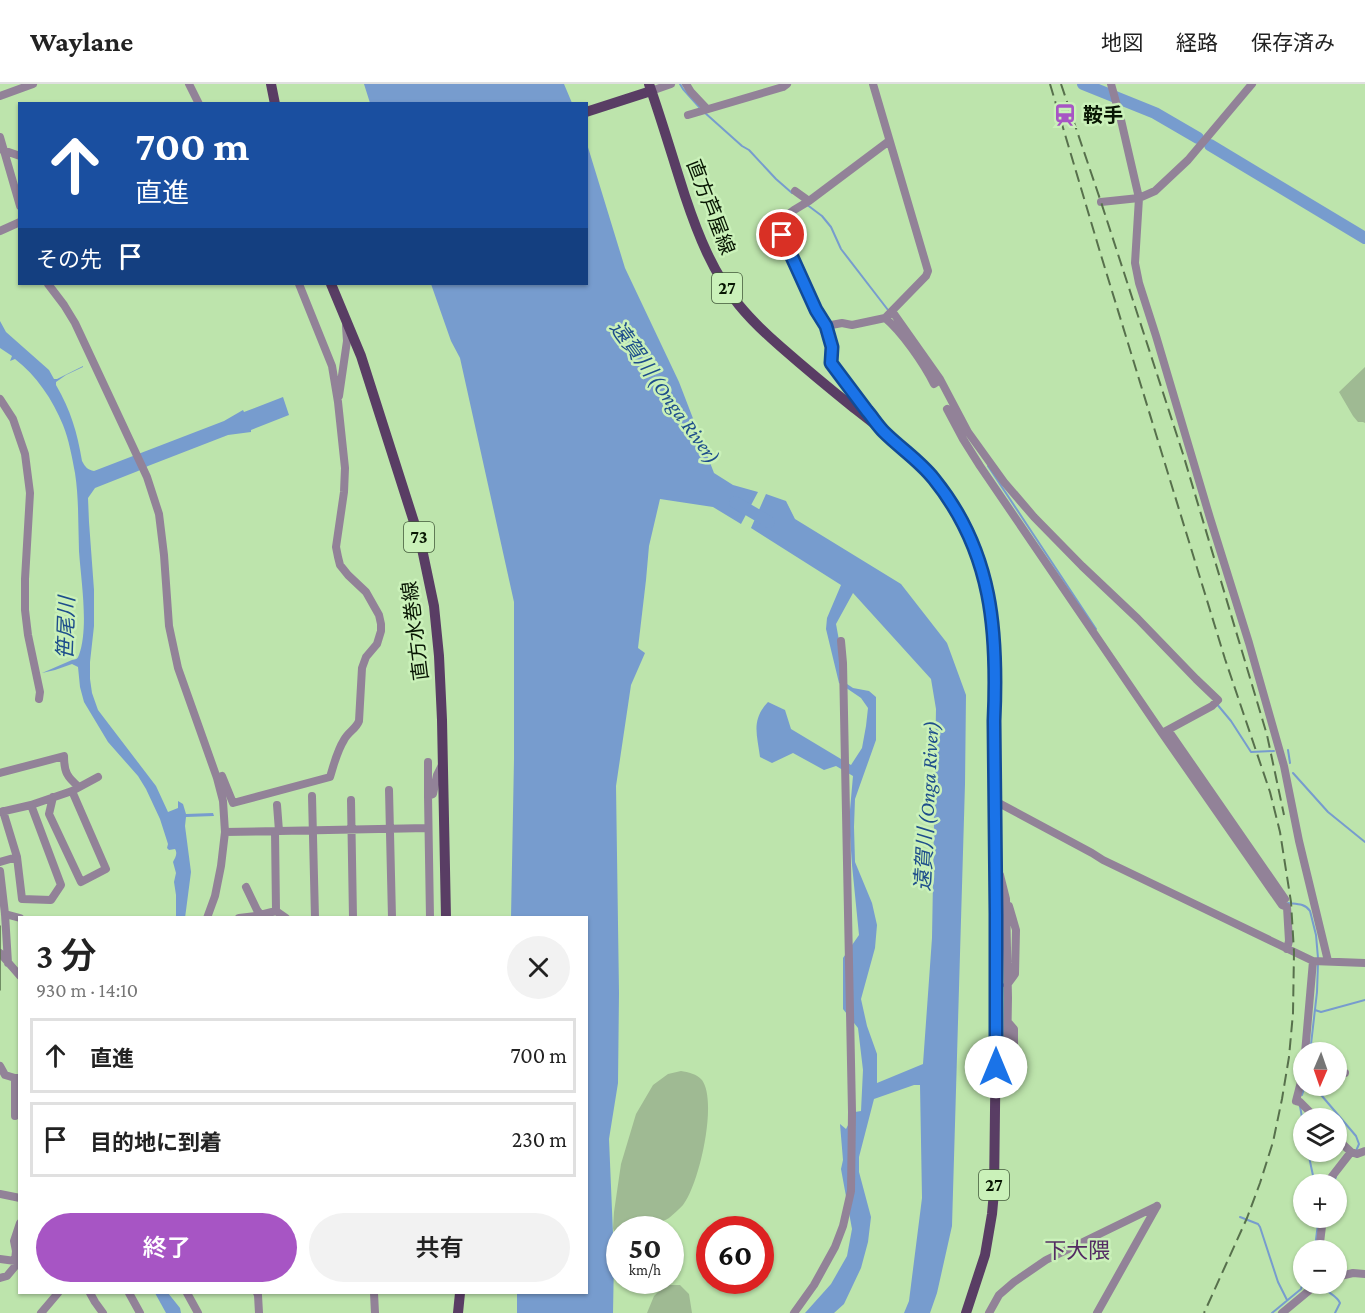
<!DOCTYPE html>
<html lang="ja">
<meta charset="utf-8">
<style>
body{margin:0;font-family:"Crimson Pro","Noto Sans JP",serif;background:#f2f2f2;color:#222;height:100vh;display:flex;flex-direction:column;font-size:22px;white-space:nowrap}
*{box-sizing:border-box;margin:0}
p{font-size:20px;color:#767676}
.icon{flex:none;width:33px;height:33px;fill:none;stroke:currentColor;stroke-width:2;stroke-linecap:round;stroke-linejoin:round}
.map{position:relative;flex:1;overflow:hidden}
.panel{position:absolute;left:18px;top:832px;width:570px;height:378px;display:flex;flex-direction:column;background:#fff;border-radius:0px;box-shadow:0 2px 4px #0004}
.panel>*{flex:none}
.banner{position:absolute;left:18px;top:18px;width:570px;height:183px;border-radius:0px;box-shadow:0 2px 4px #0004;background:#1a4fa0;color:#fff;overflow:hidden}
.needle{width:39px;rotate:182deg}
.buttons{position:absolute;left:1293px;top:958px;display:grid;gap:12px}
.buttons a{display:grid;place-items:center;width:54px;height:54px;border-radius:50%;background:#fff;box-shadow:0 2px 4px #0004;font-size:30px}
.speed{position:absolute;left:606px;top:1132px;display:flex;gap:12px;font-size:30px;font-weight:700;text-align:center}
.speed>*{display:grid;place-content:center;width:78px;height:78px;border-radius:50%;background:#fff;box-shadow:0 2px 4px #0004;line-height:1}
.speed small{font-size:15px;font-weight:400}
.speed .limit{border:9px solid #d22;background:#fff;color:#111}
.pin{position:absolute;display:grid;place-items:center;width:51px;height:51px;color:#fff;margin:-26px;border:3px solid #fff;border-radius:50%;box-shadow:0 2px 6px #0007}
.me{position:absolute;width:66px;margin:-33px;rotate:0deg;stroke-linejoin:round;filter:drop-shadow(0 0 4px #0008)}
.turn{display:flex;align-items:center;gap:21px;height:126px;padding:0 18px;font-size:27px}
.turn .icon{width:78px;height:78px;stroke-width:2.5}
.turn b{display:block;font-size:42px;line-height:51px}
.then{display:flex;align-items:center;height:57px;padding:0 18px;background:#0003;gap:12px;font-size:22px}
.round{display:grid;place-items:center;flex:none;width:63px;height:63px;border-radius:32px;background:#f2f2f2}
.overview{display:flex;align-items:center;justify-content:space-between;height:102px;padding:0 18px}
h1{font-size:36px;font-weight:600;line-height:45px}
.primary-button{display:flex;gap:12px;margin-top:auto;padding:12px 18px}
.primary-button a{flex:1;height:69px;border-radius:36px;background:#a755c4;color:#fff;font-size:24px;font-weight:600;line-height:69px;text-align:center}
.primary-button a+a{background:#f2f2f2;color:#222}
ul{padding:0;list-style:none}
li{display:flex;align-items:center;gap:18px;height:75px;margin:0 12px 9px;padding:0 6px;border:3px solid #e0e0e0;border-radius:0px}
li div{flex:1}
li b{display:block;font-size:22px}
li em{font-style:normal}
header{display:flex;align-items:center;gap:36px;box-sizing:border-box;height:84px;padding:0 30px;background:#fff;border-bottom:2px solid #e0e0e0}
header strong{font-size:28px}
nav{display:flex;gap:33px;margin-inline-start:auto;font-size:21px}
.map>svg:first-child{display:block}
.green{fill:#9fba93}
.water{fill:#779cce;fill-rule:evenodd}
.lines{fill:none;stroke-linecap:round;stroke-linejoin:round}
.stream{stroke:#779cce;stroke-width:2}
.river{stroke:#779cce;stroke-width:12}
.minor{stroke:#928298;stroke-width:8}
.major{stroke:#593d64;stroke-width:10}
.tram{stroke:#57704c;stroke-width:1.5}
.rail{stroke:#57704c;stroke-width:2;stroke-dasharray:12 6;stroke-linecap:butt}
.route-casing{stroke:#114b97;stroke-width:15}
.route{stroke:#1a73e8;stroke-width:10}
.labels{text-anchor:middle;stroke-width:5;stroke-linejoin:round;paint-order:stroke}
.shield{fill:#caf1b9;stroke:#42583a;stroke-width:1.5}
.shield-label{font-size:18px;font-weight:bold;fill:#081603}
.poi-label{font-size:20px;font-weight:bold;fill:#081603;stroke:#caf1b9;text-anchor:start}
.street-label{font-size:20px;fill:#081603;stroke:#caf1b9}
.water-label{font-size:21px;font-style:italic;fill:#1d4d8b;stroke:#caf1b9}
.quarter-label{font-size:22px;fill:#542c63;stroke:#caf1b9}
</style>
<header>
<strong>Waylane</strong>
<nav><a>地図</a><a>経路</a><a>保存済み</a></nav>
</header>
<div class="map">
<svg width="1365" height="1229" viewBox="0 0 1365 1229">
<rect width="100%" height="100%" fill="#bde4ac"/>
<path class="green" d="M1365 283V339L1363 338H1358L1353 332 1339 308Z
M681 987C688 988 697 990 702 996 718 1018 699 1101 683 1121 679 1125 674 1130 669 1134 662 1138 656 1139 650 1146H620L619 1155 615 1151 613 1144 614 1128 621 1080 636 1030 653 1001 668 990Z
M665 1201H680L689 1210 692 1229H647L654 1212Z"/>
<path class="water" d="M364 0H564L572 19H370Z
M587 60 625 184 679 298 714 389 733 401 758 408 741 440 713 423 660 415 649 462 646 496 638 564 645 569 631 601 616 702 619 909 618 999 609 1055 614 1174 613 1229H517V1209H586V834H511L514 675V518L460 274 451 257 431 200H586Z
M0 237 6 248 49 286 54 295H57L83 282V283L66 291 56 298V301C71 327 77 348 82 377 85 383 88 386 94 387L224 337 243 326 244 328 283 313 289 331 251 346V348L228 351 148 382 138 387 95 404 88 414 89 438 94 506V542L90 578V595L92 609 98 626 156 702 168 728 178 724V717L183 720 186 730 213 729 214 732 186 733 185 742 191 788 185 834H176V811L174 798 176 789 173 778C175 774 178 770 175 765L169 766 167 764 168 760 160 735 146 705 138 692 108 658 84 618 80 603 78 583 72 580 55 586 42 589 72 576C76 575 77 576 79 571 89 543 81 497 79 467 78 441 79 415 75 389 72 373 69 356 63 341 53 316 36 291 15 275L10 277 12 272 0 264Z
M766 410 786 417 795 435 901 500 947 559 966 611 965 700 952 1142 937 1209 930 1229H904L909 1217 922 1114 920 1001H914L874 1015 859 1073V1088L871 1133 868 1158 861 1184 844 1220 834 1229H805L831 1200 847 1172 852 1145 841 1085 843 1076 840 1040 846 1045 855 1028 861 1027 863 986 858 944 843 925V874L859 851 852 781 849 737 853 692 836 682 824 686 793 669 772 679 760 673C757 650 751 636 768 618L785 626 791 645 851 681 862 664 866 642 868 624 861 614 839 599 826 545 827 534 841 501 751 444ZM853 509 931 595 936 625 932 854 923 980 877 999V970L867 942 861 915 875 864 877 841 872 819 855 778 854 743 855 715 876 656V613L869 607 853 604 847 600 836 540Z
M155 1209H168L180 1224 181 1229H166Z"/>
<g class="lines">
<path class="stream" d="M680 0 683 5 700 24
M704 28 742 62 749 66 776 95 792 109
M806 120 822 132 831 143 841 165 888 226
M988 382 1096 545
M1216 619 1231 637 1251 668 1274 667
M1288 666 1290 679
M1293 689 1328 728 1365 758
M1288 819C1296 820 1305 819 1310 827L1316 851 1318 874
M1315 926 1321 928 1365 916
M1310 969 1317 908 1318 879
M1311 1002 1322 1012 1356 1052 1359 1060 1356 1067
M1302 1011 1305 1002
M1300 1022 1304 1045
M1308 1068 1315 1101
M1332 1101 1336 1093
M1240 1133 1258 1140 1260 1143 1278 1198 1287 1216
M1313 1167 1315 1163 1318 1140
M1322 1200C1325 1209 1336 1210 1340 1219L1335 1229
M1272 1229 1301 1205 1304 1195"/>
<path class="river" d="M1083 0 1155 29 1198 54
M1210 61 1365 154
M735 418 769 438"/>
<path class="minor" d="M189 0 199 20
M686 0 691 8 707 25
M1111 0 1121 36 1139 114 1135 179 1139 199 1156 252 1210 434 1249 559 1284 682 1299 757 1328 877
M651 7 671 0
M0 12 33 0
M688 31 783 3 787 0
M0 53 20 122
M0 65 20 72
M795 107 809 117
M1101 118 1139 114 1155 107 1188 76 1252 0
M0 147 20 138
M48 200 64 221 75 239 147 393 159 430 164 471 169 542 178 584 217 694 223 717 225 748 221 782 215 812 207 834
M892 227 940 295 968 348 1004 398 1034 433 1082 482 1138 535 1196 595 1218 616 1212 622 1164 648
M885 234C902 248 924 280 934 300L940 296
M826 242 842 239 852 241 885 234 926 192 928 187 873 0
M339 312 347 257 346 242
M0 315 13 335 25 370 30 409 25 495V526L28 551 40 608 39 615
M947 325 963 355 980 382 1162 649 1282 821 1287 823 1289 857 1287 865
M875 337 831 279 832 263 826 242 816 226 781 151 773 142 794 126 809 117 889 57
M1168 646 1285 815
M428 678V712
M0 689 64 672C64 688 67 693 79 703
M217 694 222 692 233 719 330 693C334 680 337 667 344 656 348 648 356 645 359 637L362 584 366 573 377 560 381 547V540L379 531 366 508 348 491 340 481 338 473 336 463 344 408 345 384 338 318 332 282 299 200
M389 706 392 834
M312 712 315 834
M53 713 49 730 81 798 106 785 72 707
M351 716 353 834
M995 717 1092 769 1103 776 1313 877 1365 879
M277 721 279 747
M3 727 17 773 22 815 51 816 61 801 31 721
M0 728 31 721 72 707 98 693
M275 747 276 827
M225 748 428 744
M0 778 17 773
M996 785 1000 791 1006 815 1008 914 1007 974 1003 997 996 1004
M0 787 5 830 8 879
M246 803 257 826 263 834
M5 830 20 834
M239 834 256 832 276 827 286 834
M430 834 428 712 433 710 437 691 442 681
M0 869 20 892
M1007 901 1015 890 1016 846 1009 822
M1007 961H1014V945L1008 938
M1305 969 1313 877
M1304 980 1303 990 1296 1017 1300 1018 1317 1035
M0 982 5 991 15 994
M1336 987 1345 989
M15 1032V994H20
M1336 1054 1351 1068
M1328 1101 1330 1095 1351 1068 1357 1070 1365 1067
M0 1110 20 1114
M1319 1167 1323 1134
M0 1175 15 1177 18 1181
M15 1177 16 1167 14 1157 20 1139
M1336 1193 1353 1189 1365 1190
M0 1194 7 1192 17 1180
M90 1209 95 1218 103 1229
M129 1209 140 1229
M187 1209 198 1229
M257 1209 258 1211 259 1229
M374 1209 375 1229
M41 1229 58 1209
M794 1229 814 1201 835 1163 843 1142 851 1107 852 1028 843 579 841 557
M989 1229 999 1211 1014 1198 1046 1176 1157 1122
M1097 1229 1157 1122
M1282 1229 1317 1200"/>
<path class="major" d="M271 0 275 20
M649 0C662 37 673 75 685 112 698 151 713 189 739 221 752 237 766 250 781 263 805 284 829 304 854 324 881 345 910 367 933 393 993 462 998 550 994 637L996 944 994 1108 992 1130 985 1171 966 1229
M586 28 651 7
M331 200 361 272 421 460 434 522 439 572 442 636 446 834
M458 1229 460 1209"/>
<path class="tram" d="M0 842V906"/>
<path class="rail" d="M1050 0 1100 168 1225 575 1270 708 1280 748 1291 818 1294 868 1293 929 1289 973 1282 1015 1273 1058 1260 1099 1247 1134 1204 1229
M1061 0 1101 118 1183 370 1267 651 1284 731"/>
</g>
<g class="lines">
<g class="route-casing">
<path id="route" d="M782 151 816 226 826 242 832 263 831 279C843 295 855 311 867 327 873 334 878 342 884 348 900 364 920 377 934 395 993 468 998 548 994 637L996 830V983"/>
</g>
<use href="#route" class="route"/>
</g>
<defs>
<g id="station-bare" transform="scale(1.8)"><path d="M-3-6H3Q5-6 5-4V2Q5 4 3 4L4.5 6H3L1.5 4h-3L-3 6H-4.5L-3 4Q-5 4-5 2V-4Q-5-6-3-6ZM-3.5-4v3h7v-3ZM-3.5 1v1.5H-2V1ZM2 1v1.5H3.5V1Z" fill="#a755c4" stroke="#caf1b9" stroke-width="2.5" paint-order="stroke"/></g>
</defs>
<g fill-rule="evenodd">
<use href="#station-bare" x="1065" y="31"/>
</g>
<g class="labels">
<g class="shield">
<rect x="712" y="189" width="30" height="30" rx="4.5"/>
<rect x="404" y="438" width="30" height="30" rx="4.5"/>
<rect x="979" y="1086" width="30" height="30" rx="4.5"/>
</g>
<g class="shield-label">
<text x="727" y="210">27</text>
<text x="419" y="459">73</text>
<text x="994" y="1107">27</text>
</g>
<g class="poi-label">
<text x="1083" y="38">鞍手</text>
</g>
<g class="street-label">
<text transform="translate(711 123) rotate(69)" y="7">直方芦屋線</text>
<text transform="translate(415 547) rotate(-97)" y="7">直方水巻線</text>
</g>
<g class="water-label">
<text transform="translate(665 308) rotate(54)" y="7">遠賀川 (Onga River)</text>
<text transform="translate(66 544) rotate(-88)" y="7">笹尾川</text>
<text transform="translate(927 722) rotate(-87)" y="7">遠賀川 (Onga River)</text>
</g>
<g class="quarter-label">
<text x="1077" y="1174">下大隈</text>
</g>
</g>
</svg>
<div class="buttons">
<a><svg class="needle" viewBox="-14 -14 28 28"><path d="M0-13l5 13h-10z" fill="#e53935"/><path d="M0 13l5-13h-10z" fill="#767676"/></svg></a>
<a><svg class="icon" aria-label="layers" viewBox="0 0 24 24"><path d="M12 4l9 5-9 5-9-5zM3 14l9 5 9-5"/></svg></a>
<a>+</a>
<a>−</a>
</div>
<div class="speed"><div>50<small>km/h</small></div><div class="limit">60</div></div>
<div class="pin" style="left:782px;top:151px;background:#d93025"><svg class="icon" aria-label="arrive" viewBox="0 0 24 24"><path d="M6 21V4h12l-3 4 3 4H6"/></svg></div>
<svg class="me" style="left:996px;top:983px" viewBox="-20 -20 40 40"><circle r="19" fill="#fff"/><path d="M0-13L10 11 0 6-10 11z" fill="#1a73e8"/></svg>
<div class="banner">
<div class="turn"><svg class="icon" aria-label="ahead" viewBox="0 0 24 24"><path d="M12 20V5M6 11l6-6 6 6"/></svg><div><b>700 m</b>直進</div></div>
<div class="then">その先<svg class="icon" aria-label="arrive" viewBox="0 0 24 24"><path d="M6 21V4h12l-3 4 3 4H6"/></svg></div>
</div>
<section class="panel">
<div class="overview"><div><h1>3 分</h1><p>930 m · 14:10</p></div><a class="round"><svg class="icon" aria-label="close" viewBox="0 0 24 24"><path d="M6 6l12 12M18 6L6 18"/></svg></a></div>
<ul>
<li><svg class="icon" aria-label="ahead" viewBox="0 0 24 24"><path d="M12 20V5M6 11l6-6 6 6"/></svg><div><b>直進</b></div><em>700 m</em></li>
<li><svg class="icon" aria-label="arrive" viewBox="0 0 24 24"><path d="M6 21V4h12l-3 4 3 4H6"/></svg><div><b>目的地に到着</b></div><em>230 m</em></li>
</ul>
<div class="primary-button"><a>終了</a><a>共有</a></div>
</section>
</div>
